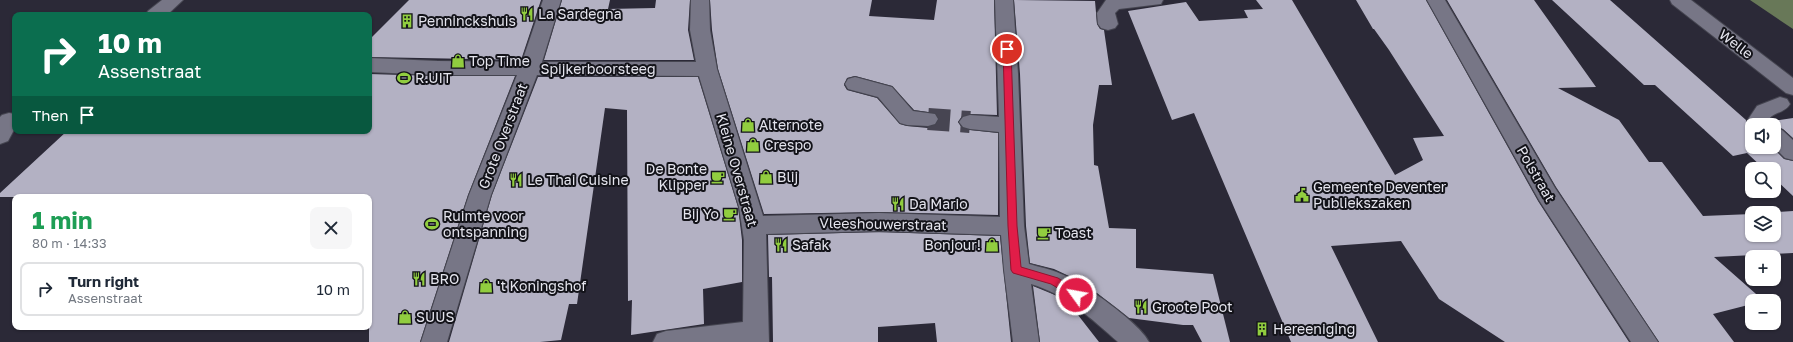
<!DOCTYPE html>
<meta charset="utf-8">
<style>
body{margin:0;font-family:"Golos Text",sans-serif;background:#f6f6f7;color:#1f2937;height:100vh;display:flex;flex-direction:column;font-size:15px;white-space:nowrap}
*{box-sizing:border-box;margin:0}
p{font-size:13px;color:#747a83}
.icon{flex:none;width:22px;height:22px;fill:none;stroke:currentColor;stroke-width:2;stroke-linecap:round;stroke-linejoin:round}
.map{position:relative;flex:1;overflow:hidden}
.sheet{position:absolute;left:12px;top:194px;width:360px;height:136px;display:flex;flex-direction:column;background:#fff;border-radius:8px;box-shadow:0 1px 3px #0004}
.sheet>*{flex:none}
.hud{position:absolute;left:12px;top:12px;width:360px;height:122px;border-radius:8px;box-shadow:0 1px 3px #0004;background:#0b6e4f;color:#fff;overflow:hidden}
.buttons{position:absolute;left:1745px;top:118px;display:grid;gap:8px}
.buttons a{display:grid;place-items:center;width:36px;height:36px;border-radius:8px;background:#fff;box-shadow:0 1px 3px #0004;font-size:20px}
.pin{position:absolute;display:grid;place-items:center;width:34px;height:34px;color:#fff;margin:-17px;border:2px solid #fff;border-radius:50%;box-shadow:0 1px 4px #0007}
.me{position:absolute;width:44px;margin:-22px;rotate:302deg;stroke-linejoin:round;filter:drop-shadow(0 0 3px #0008)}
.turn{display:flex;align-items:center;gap:14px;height:84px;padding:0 20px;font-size:18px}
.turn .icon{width:52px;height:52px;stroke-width:2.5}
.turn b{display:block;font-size:28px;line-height:34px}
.then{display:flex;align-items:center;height:38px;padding:0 20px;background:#0003;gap:8px;font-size:15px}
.round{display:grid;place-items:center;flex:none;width:42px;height:42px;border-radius:8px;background:#f6f6f7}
.summary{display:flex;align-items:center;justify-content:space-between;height:68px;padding:0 20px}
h1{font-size:24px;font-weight:700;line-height:30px;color:#1e9e55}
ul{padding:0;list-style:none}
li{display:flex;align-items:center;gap:12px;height:54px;margin:0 8px 6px;padding:0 12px;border:2px solid #e0e1e3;border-radius:8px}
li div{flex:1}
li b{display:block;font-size:15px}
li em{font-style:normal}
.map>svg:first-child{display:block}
.water{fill:#687858}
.building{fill:#b3b1c3;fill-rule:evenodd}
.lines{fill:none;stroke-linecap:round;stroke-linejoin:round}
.minor-tunnel{stroke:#474552;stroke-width:22;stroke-dasharray:22 11;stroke-linecap:butt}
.minor-casing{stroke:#454550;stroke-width:2}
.minor{fill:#777686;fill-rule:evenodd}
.route{fill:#e11d48;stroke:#92132f}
.labels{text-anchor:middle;stroke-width:4;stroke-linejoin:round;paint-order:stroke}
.poi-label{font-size:14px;fill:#e5e5ee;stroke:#131319;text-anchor:start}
.street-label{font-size:14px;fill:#e5e5ee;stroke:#131319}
</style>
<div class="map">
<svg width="1793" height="342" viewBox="0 0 1793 342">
<rect width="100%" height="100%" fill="#2b2937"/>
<path class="water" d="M1750 0H1793V29Z"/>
<path class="building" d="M409 0H541L521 60 369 57V40Z
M562 0H610L608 9 655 8 656 0H690L688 30 694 60H544Z
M710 0H872L869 16 934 20 937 0H994L997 115 970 114 962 116 958 122 962 128 970 130 998 133V215L879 212 764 214 718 69 712 30ZM855 76 892 86 914 110 935 113 939 120 935 125 928 128 907 126 900 124 877 98 847 90 844 85 847 78Z
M1014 0 1095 1 1097 24 1100 29 1104 30 1112 85H1099L1093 125 1094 165 1098 166 1109 228 1136 229V268L1213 274 1230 342H1202L1193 325H1183L1129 318 1097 293 1071 277 1054 269 1030 263 1026 226 1020 74Z
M1256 0H1292L1395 175 1423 160 1413 138 1444 136 1389 50 1374 29H1373L1356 0H1426L1538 201 1629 342H1505L1439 299 1401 241 1331 246 1378 342H1291L1194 113 1172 120 1128 11 1186 2 1199 21 1248 18 1244 10 1263 9Z
M1447 0H1534L1596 87 1558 88 1619 120 1649 162H1662L1703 216 1752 214V235H1774V213H1760L1793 211V253L1714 257 1764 301H1752V304L1713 314 1734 342H1659L1556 187Z
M1552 0H1610L1746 120 1752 129V147H1772L1784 159 1793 161V196L1774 178V169H1764L1747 153 1733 156 1655 85H1644Z
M369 74 437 76H515L468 195 420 342H369V197H0V193L67 131H369Z
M538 77H698L738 207 742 240V282L703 289 704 324 631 335 632 300 628 301 627 110 605 108 577 304H569L561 340 540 342H449L492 195Z
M1793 118V138L1783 129 1774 126 1772 121Z
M879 232 1000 236 1011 342H937L935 323 878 327V342H773L772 277H769L768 235Z
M1033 286 1055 295 1071 306 1099 342H1040Z"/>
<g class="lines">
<path class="minor-tunnel" d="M928 119 970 122"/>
<g class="minor-casing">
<path id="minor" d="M162 0H183L167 15H146L148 11Z
M543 0H561L542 62H696L690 30 691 0H709L710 30 717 69 763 216 879 213 1000 217 999 132 970 129 963 127 959 122 963 117 970 115 999 117 995 0H1013L1018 74 1024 226 1029 264C1039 267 1051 269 1061 274 1082 282 1140 323 1149 342H1118C1092 319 1065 294 1031 284L1039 342H1013L1004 270 1001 235 879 231 766 234 769 342H653L657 334 666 331 743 322 744 240 739 207 699 76 537 75 491 195 447 342H421L469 195 517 75H437L369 72V58L437 61 522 62Z
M1106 0H1163L1161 4 1119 9 1115 13 1118 24 1115 28 1108 30 1101 28 1098 24 1097 13Z
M1427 0H1445L1555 188 1658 342H1631L1539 200Z
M1670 0H1691L1793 78V95L1786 93 1672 4Z
M855 77 892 87 913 111 935 114 938 119 935 124 928 126 907 125 900 123 878 97 848 89 845 84 848 79Z
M1780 97 1787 99 1790 104C1785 113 1774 112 1769 119L1773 125H1752V128L1747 121 1757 106Z
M9 113 15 114V128L8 141 0 144V117L2 115Z
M1774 127 1782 130 1793 140V160L1785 158 1774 147Z"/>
</g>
<use href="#minor" class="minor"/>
</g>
<path class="route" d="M1007 46 1011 49 1017 226 1021 267 1058 278 1079 292 1081 295 1079 298 1076 299 1051 284 1013 273 1011 270 1008 226 1003 49Z"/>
<defs>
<g id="restaurant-bare" transform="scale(1.08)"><path d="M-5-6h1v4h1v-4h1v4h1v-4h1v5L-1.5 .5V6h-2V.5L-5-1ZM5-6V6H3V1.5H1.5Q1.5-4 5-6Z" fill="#91cd3f" stroke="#131319" stroke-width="2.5" paint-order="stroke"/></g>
<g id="building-bare" transform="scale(1.08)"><path d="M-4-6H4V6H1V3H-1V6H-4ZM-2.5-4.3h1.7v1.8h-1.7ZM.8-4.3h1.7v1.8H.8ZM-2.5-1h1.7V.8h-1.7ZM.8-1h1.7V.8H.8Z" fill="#91cd3f" stroke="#131319" stroke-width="2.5" paint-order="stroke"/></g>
<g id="shop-bare" transform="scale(1.08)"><path d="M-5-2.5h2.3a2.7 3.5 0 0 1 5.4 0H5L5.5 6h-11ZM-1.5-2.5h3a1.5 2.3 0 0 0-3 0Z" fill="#91cd3f" stroke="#131319" stroke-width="2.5" paint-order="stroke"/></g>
<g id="stadium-bare" transform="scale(1.08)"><path d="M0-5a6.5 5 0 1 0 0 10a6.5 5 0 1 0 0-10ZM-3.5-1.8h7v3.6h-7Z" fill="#91cd3f" stroke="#131319" stroke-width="2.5" paint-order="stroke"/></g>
<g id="cafe-bare" transform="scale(1.08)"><path d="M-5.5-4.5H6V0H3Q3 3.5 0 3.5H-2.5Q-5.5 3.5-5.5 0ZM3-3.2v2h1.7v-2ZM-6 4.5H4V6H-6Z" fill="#91cd3f" stroke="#131319" stroke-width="2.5" paint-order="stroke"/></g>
<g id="civic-bare" transform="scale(1.08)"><path d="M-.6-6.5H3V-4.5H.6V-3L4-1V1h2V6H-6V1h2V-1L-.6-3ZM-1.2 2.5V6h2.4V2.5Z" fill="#91cd3f" stroke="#131319" stroke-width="2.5" paint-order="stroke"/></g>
</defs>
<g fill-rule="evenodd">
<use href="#restaurant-bare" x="527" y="14"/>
<use href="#building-bare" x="407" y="21"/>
<use href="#shop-bare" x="458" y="61"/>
<use href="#stadium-bare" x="404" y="78"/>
<use href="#shop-bare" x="748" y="125"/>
<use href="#shop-bare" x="753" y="145"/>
<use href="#cafe-bare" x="718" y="177"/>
<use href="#shop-bare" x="766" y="177"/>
<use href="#restaurant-bare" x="516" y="180"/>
<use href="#civic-bare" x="1302" y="195"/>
<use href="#restaurant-bare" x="898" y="204"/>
<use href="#cafe-bare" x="730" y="214"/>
<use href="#stadium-bare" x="432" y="224"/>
<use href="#cafe-bare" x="1044" y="233"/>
<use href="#restaurant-bare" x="781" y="245"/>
<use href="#shop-bare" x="992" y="245"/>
<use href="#restaurant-bare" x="419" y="279"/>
<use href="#shop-bare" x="486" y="286"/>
<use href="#restaurant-bare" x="1141" y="307"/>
<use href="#shop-bare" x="405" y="317"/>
<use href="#building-bare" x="1262" y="329"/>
</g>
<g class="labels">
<g class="poi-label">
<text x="538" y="19">La Sardegna</text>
<text x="418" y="26">Penninckshuis</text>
<text x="469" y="66">Top Time</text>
<text x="415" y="83">R.UIT</text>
<text x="759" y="130">Alternote</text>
<text x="764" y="150">Crespo</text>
<text x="707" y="174" text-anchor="end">De Bonte<tspan x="707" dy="16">Klipper</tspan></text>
<text x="777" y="182">Blij</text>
<text x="527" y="185">Le Thai Cuisine</text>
<text x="1313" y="192">Gemeente Deventer<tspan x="1313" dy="16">Publiekszaken</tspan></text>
<text x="909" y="209">Da Mario</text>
<text x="719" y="219" text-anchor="end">Bij Yo</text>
<text x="443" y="221">Ruimte voor<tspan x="443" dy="16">ontspanning</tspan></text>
<text x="1055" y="238">Toast</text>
<text x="792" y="250">Safak</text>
<text x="981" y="250" text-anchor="end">Bonjour!</text>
<text x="430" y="284">BRO</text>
<text x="497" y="291">'t Koningshof</text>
<text x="1152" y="312">Groote Poot</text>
<text x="416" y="322">SUUS</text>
<text x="1273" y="334">Hereeniging</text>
</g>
<g class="street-label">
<text transform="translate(1736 44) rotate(37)" y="5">Welle</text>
<text x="598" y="74">Spijkerboorsteeg</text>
<text transform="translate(503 136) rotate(-69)" y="5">Grote Overstraat</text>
<text transform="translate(737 170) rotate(74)" y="5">Kleine Overstraat</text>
<text transform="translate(1536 174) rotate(60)" y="5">Polstraat</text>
<text transform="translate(883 224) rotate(1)" y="5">Vleeshouwerstraat</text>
</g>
</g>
</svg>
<div class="buttons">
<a><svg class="icon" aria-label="sound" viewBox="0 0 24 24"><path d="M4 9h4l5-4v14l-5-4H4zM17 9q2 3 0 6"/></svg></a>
<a><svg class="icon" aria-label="search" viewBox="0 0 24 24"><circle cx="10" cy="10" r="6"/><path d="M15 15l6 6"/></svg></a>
<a><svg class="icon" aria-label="layers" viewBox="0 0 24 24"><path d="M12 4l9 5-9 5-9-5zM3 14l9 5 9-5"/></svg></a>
<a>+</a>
<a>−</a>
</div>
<div class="pin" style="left:1007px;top:49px;background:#d93025"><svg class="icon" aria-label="arrive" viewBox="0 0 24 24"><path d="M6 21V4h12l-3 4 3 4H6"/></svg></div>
<svg class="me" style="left:1076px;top:295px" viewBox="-20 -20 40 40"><circle r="17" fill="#e11d48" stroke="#fff" stroke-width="3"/><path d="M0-11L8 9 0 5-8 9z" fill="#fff"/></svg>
<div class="hud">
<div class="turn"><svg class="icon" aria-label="right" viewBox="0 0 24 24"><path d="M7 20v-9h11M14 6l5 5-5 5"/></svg><div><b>10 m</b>Assenstraat</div></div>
<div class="then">Then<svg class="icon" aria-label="arrive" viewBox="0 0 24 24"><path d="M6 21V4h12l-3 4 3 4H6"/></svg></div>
</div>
<section class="sheet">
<div class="summary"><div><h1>1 min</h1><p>80 m · 14:33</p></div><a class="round"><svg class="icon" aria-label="close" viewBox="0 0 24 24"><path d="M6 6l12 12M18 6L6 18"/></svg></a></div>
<ul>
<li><svg class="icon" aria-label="right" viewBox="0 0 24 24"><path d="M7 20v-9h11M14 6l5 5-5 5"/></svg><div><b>Turn right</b><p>Assenstraat</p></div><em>10 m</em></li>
</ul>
</section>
</div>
